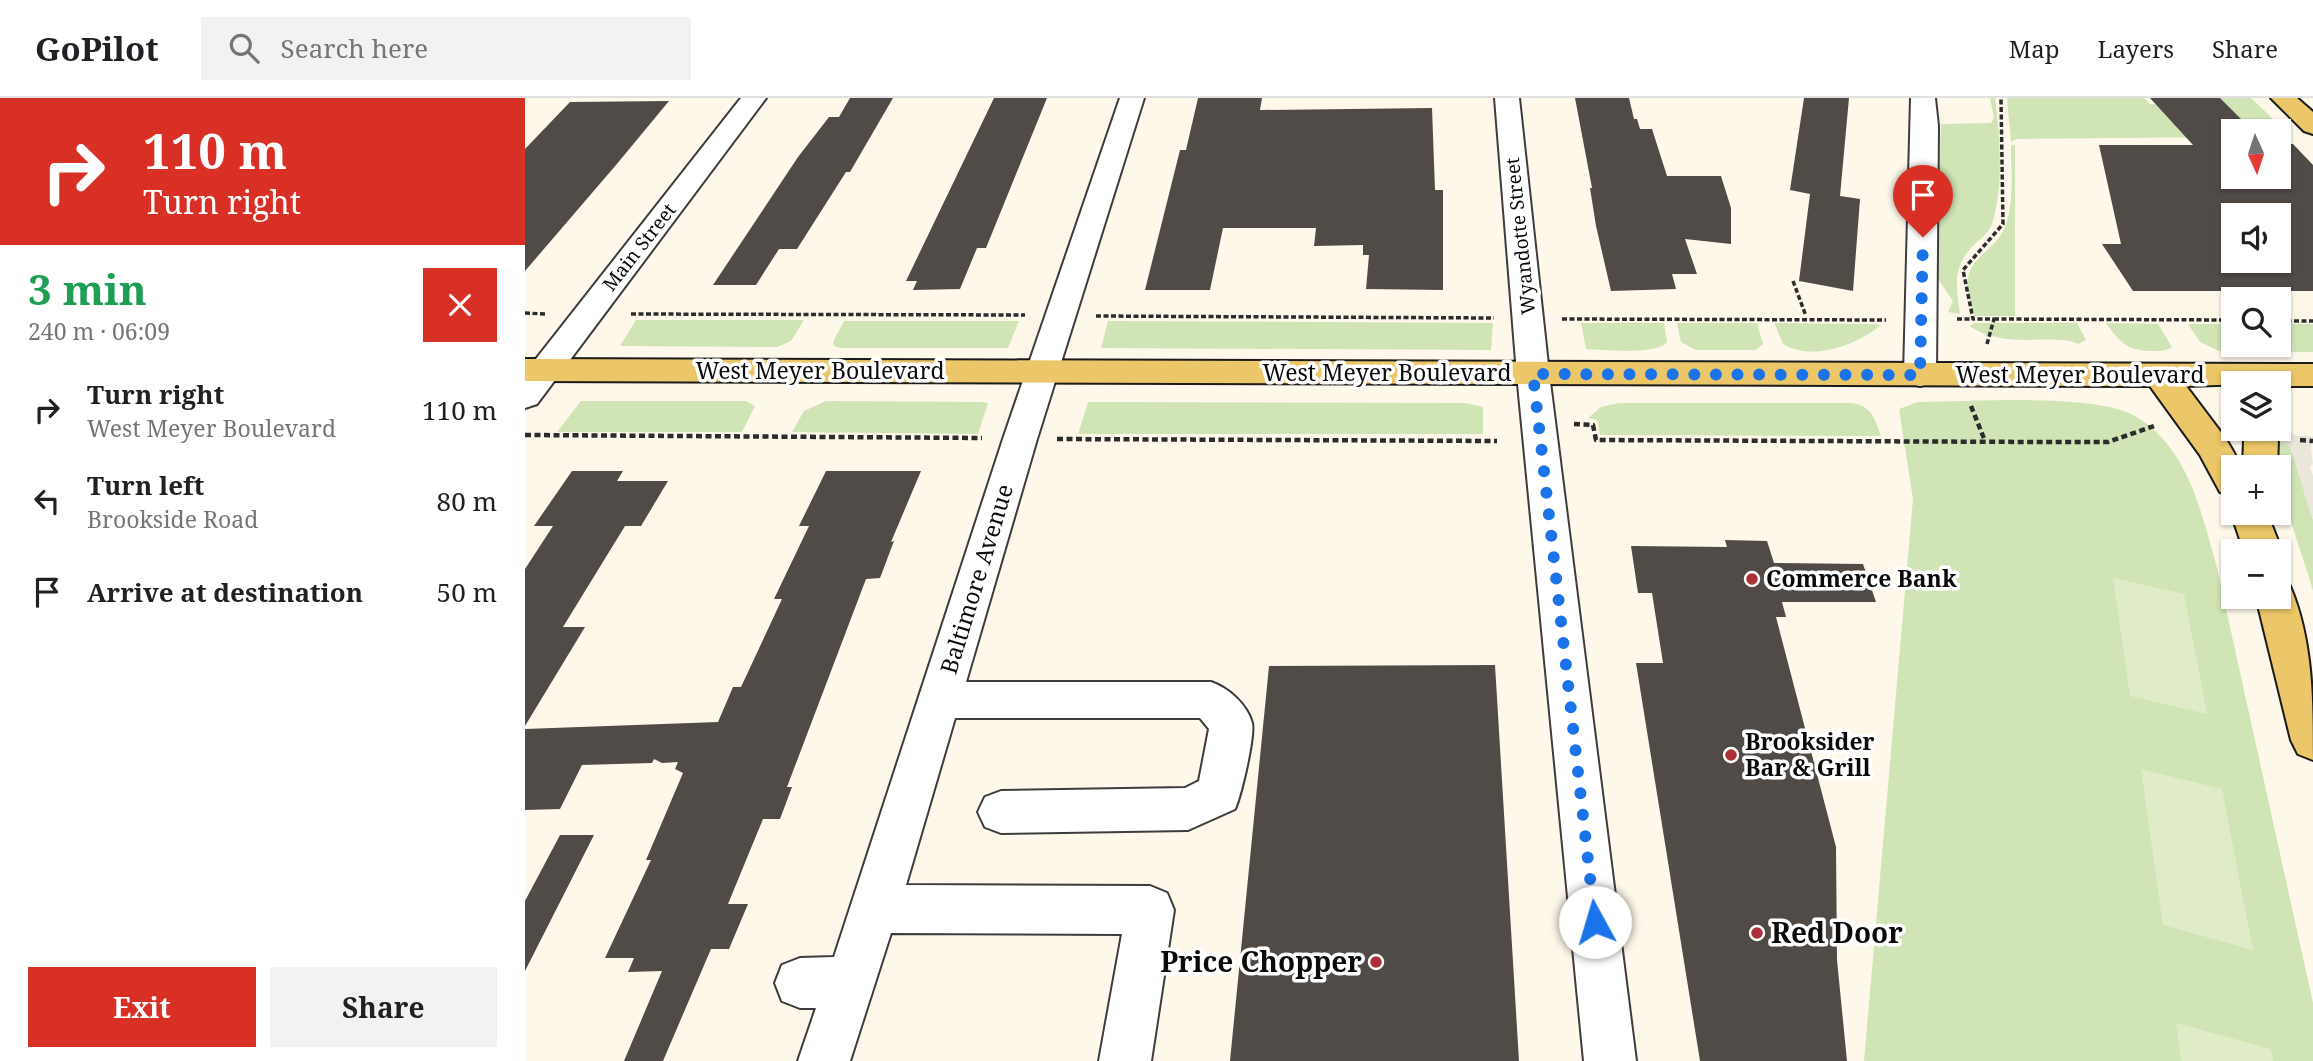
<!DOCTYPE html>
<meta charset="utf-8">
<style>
body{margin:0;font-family:"Noto Serif",serif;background:#f2f2f2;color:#202124;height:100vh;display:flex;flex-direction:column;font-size:26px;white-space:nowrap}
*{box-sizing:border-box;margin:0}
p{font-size:23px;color:#757577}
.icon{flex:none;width:38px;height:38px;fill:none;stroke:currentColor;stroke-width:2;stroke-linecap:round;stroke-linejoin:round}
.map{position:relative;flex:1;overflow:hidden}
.drawer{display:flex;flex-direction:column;background:#fff;width:525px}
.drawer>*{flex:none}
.banner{background:#d93025;color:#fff;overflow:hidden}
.needle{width:46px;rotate:177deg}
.fabs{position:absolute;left:1696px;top:21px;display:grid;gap:14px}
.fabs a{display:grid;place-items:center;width:70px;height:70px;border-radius:0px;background:#fff;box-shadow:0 2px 5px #0004;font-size:35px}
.pin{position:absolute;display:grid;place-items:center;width:60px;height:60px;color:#fff;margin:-72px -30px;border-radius:50% 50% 50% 0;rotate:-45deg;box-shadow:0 0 7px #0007}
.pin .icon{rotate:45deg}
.me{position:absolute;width:77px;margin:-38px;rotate:354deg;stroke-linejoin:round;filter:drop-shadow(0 0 5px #0008)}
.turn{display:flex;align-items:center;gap:24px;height:147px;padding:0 28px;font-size:32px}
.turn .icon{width:91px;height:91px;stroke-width:2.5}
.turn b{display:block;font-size:49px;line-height:60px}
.round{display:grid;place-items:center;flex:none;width:74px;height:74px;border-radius:0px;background:#f2f2f2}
.overview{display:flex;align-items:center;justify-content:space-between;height:119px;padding:0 28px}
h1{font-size:42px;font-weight:700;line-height:52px;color:#1e9e55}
.button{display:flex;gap:14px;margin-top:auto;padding:14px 28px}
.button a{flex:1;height:80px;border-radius:0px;background:#d93025;color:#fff;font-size:28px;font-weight:700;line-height:80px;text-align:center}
.button a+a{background:#f2f2f2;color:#202124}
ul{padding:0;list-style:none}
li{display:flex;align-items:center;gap:21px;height:91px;padding:0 28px}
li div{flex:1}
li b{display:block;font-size:26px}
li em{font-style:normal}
header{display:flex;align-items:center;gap:42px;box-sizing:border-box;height:98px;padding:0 35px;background:#fff;border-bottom:2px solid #e0e0e0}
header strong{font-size:33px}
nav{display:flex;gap:38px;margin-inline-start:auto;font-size:24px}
.search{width:490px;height:63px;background:#f2f2f2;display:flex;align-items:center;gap:18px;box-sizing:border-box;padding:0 24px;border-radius:0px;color:#757577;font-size:26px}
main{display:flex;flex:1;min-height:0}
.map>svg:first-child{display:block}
.green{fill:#d0e4b6}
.pitch{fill:#e0ecc7}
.plaza{fill:#ebe6da}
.building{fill:#514b47;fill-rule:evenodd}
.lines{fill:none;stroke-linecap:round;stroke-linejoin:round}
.minor-casing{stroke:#3d3d3d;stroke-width:4}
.major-casing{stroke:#1b1b1b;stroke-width:4}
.path-far1{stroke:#2c2c2c;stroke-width:3.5;stroke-dasharray:5 2.5;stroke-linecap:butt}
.path{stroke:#2c2c2c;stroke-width:4.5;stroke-dasharray:6 3.5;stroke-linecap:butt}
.minor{fill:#fff;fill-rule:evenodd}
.major{fill:#ecc769;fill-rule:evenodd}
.route{stroke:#1a73e8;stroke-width:12;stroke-dasharray:0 21.6}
.poi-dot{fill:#ad2f3a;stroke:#fff;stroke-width:2.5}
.labels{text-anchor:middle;stroke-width:7;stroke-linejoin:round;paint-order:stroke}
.far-street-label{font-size:19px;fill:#0a0a0a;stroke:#fff}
.street-label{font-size:23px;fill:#0a0a0a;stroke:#fff}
.poi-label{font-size:23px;font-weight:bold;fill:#0a0a0a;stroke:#fff;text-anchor:start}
.near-poi-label{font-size:28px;font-weight:bold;fill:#0a0a0a;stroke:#fff;text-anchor:start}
</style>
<header>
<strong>GoPilot</strong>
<div class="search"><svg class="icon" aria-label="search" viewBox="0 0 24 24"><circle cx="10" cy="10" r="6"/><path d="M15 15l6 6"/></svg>Search here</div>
<nav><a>Map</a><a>Layers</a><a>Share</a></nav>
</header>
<main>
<section class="drawer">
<div class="banner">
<div class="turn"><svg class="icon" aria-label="right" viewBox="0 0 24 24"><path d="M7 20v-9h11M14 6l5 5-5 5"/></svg><div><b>110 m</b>Turn right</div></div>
</div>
<div class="overview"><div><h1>3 min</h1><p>240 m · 06:09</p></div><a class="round" style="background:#d93025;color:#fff"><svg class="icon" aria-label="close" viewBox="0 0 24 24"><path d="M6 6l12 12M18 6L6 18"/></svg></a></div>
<ul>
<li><svg class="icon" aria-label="right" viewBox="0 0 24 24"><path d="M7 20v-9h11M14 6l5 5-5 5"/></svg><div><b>Turn right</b><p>West Meyer Boulevard</p></div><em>110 m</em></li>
<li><svg class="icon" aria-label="left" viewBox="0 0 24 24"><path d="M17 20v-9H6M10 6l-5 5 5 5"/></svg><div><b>Turn left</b><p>Brookside Road</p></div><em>80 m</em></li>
<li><svg class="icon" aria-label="arrive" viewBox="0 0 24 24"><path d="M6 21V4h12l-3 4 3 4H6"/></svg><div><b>Arrive at destination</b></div><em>50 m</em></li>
</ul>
<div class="button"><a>Exit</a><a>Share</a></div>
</section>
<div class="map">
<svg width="1788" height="963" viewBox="0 0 1788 963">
<rect width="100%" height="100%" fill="#fdf8e9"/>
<path class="green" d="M1465 0H1470C1475 38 1479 88 1467 126 1464 135 1456 140 1450 146 1427 168 1431 187 1435 216L1423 214 1428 203 1409 175 1416 26 1466 25 1469 20Z
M1482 0H1619L1625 6H1631L1657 34 1708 39 1491 41 1486 44Z
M1695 0H1726L1767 39H1754V33H1711H1727Z
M1486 47H1490V218H1450C1424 155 1472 162 1482 123 1489 99 1486 71 1486 47Z
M111 222H279L266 243 252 249 95 248Z
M319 223H494L483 250H316L309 248 308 244Z
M583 223 968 225 966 252 576 250Z
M1056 225H1139L1142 244C1133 257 1078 252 1061 251Z
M1152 225H1232L1238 246 1231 252H1171L1156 244Z
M1249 225 1348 226 1356 227C1332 247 1287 264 1258 246Z
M1450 225H1552L1561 242 1553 246C1531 234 1482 253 1444 228Z
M1581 225 1633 226 1647 249C1639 254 1633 253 1624 253 1601 252 1594 243 1581 225Z
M1663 226H1708V247H1754V226H1788V254L1694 253 1675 244Z
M56 303H221L230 308 217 334H32Z
M301 303 456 304 463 305 453 336 267 334 279 313Z
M563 304 940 305 958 309V336H553Z
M1393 304C1446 304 1561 295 1606 316 1630 328 1648 350 1660 374 1675 404 1683 438 1692 470L1788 905V963H1339L1388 401 1374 311Z
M1094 305H1327C1347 308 1350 321 1356 338L1075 337 1072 322 1063 320 1076 309Z
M1753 344 1765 348 1788 422V493C1777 453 1748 383 1753 344Z"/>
<path class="pitch" d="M1588 480 1659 496 1682 616 1605 598Z
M1616 671 1697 691 1728 852 1638 827Z
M1651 925 1746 951 1748 963H1656Z"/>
<path class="plaza" d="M1757 333 1773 338H1788L1786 351 1788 366 1785 368 1788 378V422L1765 348 1753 344Z"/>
<path class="building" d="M325 0H368L325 74H321L272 151H254L231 187H188L273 59 304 19H314Z
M469 0H522L461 150H452L435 191 388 192 392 183H381Z
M673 0H737L735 12 907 10 910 92H918V192L841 191 844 157H838V147L789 148 791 130H698L685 192H620L655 52H661Z
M1050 0H1104L1109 21H1112L1115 31H1127L1142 78H1196L1206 110V146L1160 141 1172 176H1147L1151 191 1086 193 1071 128 1065 90H1067Z
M1279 0H1324L1315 98 1335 101 1328 193 1274 183 1285 96 1265 92Z
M1625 0H1695L1728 33H1708V79H1754V46H1768L1788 67V193H1608L1577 146H1596L1574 47H1668ZM1708 117H1754V163H1708Z
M144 3 91 67 0 173V51L45 4Z
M47 373H98L92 383H143L116 428H100L38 529H60L0 628V471L28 428H9Z
M301 373H396L366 444 369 443 355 480 341 481 262 689H267L255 721H238L203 806H223L204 851H186L138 963H99L137 873 103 874 109 860H80L126 762H121L158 675 150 671 153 664 137 665 129 661 127 665 57 667 35 711 0 712V631L193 624 208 589H216L257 501H249L284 428H274Z
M1200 442 1242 443 1249 465 1338 466 1351 504H1257L1261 519H1251L1311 749 1312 862 1322 963H1175L1111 565H1138L1127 495H1113L1106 448 1202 449Z
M970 567 994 963H705L744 568Z
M35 737H69L0 873V803Z"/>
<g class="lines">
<g class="minor-casing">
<path id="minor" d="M216 0H241L12 306 0 310V275Z
M595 0H619L512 341 441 584H686C703 590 722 606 727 625 730 639 716 697 710 711L663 732 476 735 460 729 453 714 460 699 476 693 660 690 674 683 684 631 675 620H430L381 787 625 788 642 795 649 812 626 963H574L597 836 366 835 325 963H273L291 910H275L257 903 250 885 257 867 275 860 309 859 478 341Z
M970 0H994L1024 276 1111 963H1059L992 276Z
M1386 0H1410L1413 28 1411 277 1407 285 1395 288 1383 285 1379 277Z"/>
</g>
<g class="major-casing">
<path id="major" d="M1746 0H1772L1788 14V36L1779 33Z
M0 261 1788 266V288H1754V285L1661 288 1701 341 1717 369H1708V398L1695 394 1675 357 1625 288 0 283Z
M1754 325 1757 331 1753 342 1752 369H1718L1719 342 1723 331H1754Z
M1708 411V415H1742L1757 453 1754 459V453H1719L1706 415Z
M1754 484 1765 488C1788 542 1788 602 1788 662L1773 656 1766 642 1731 499H1754Z"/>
</g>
<path class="path-far1" d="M1268 183 1281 218
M0 215 20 216
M106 216 500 217
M571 218 969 220
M1037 221 1361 222
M1432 221H1448
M1469 221 1708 222
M1754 223H1788
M1462 246 1469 221H1448L1438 172 1478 126 1476 0"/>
<path class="path" d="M1446 308 1460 343
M1049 326 1068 327 1071 342 1512 344H1583L1629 328
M0 337 457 340
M532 341 972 343
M1775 342 1788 343"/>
<use href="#minor" class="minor"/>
<use href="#major" class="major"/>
</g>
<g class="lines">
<path class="route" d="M1070 824 1008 276 1395 277 1398 139"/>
</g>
<g class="poi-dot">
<circle cx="1227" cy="481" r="7"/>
<circle cx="1206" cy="657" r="7"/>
<circle cx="1232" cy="835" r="7"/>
<circle cx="851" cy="864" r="7"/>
</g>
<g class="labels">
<g class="far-street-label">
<text transform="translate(995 138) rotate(-96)" y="7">Wyandotte Street</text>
<text transform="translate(114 149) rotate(-52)" y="7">Main Street</text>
</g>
<g class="street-label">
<text x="295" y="281">West Meyer Boulevard</text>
<text x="862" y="283">West Meyer Boulevard</text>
<text x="1555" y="285">West Meyer Boulevard</text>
<text transform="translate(452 481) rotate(-73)" y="8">Baltimore Avenue</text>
</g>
<g class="poi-label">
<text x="1241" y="489">Commerce Bank</text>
<text x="1220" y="652">Brooksider<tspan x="1220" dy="26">Bar &amp; Grill</tspan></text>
</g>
<g class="near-poi-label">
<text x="1246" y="845">Red Door</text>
<text x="837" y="874" text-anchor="end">Price Chopper</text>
</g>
</g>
</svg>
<div class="fabs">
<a><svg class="needle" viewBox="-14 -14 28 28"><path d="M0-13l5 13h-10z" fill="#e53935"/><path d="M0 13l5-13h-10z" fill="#757577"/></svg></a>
<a><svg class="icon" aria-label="sound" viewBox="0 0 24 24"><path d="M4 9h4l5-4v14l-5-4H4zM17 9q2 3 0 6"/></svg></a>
<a><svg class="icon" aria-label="search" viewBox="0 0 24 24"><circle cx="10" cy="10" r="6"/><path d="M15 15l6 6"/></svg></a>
<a><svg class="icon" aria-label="layers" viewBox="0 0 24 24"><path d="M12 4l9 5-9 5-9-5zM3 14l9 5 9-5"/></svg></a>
<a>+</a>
<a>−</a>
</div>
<div class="pin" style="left:1398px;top:139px;background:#d93025"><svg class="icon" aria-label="arrive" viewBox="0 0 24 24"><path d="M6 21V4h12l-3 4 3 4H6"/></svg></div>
<svg class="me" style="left:1070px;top:824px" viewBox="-20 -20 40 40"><circle r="19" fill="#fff"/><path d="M0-13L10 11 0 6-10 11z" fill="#1a73e8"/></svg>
</div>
</main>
